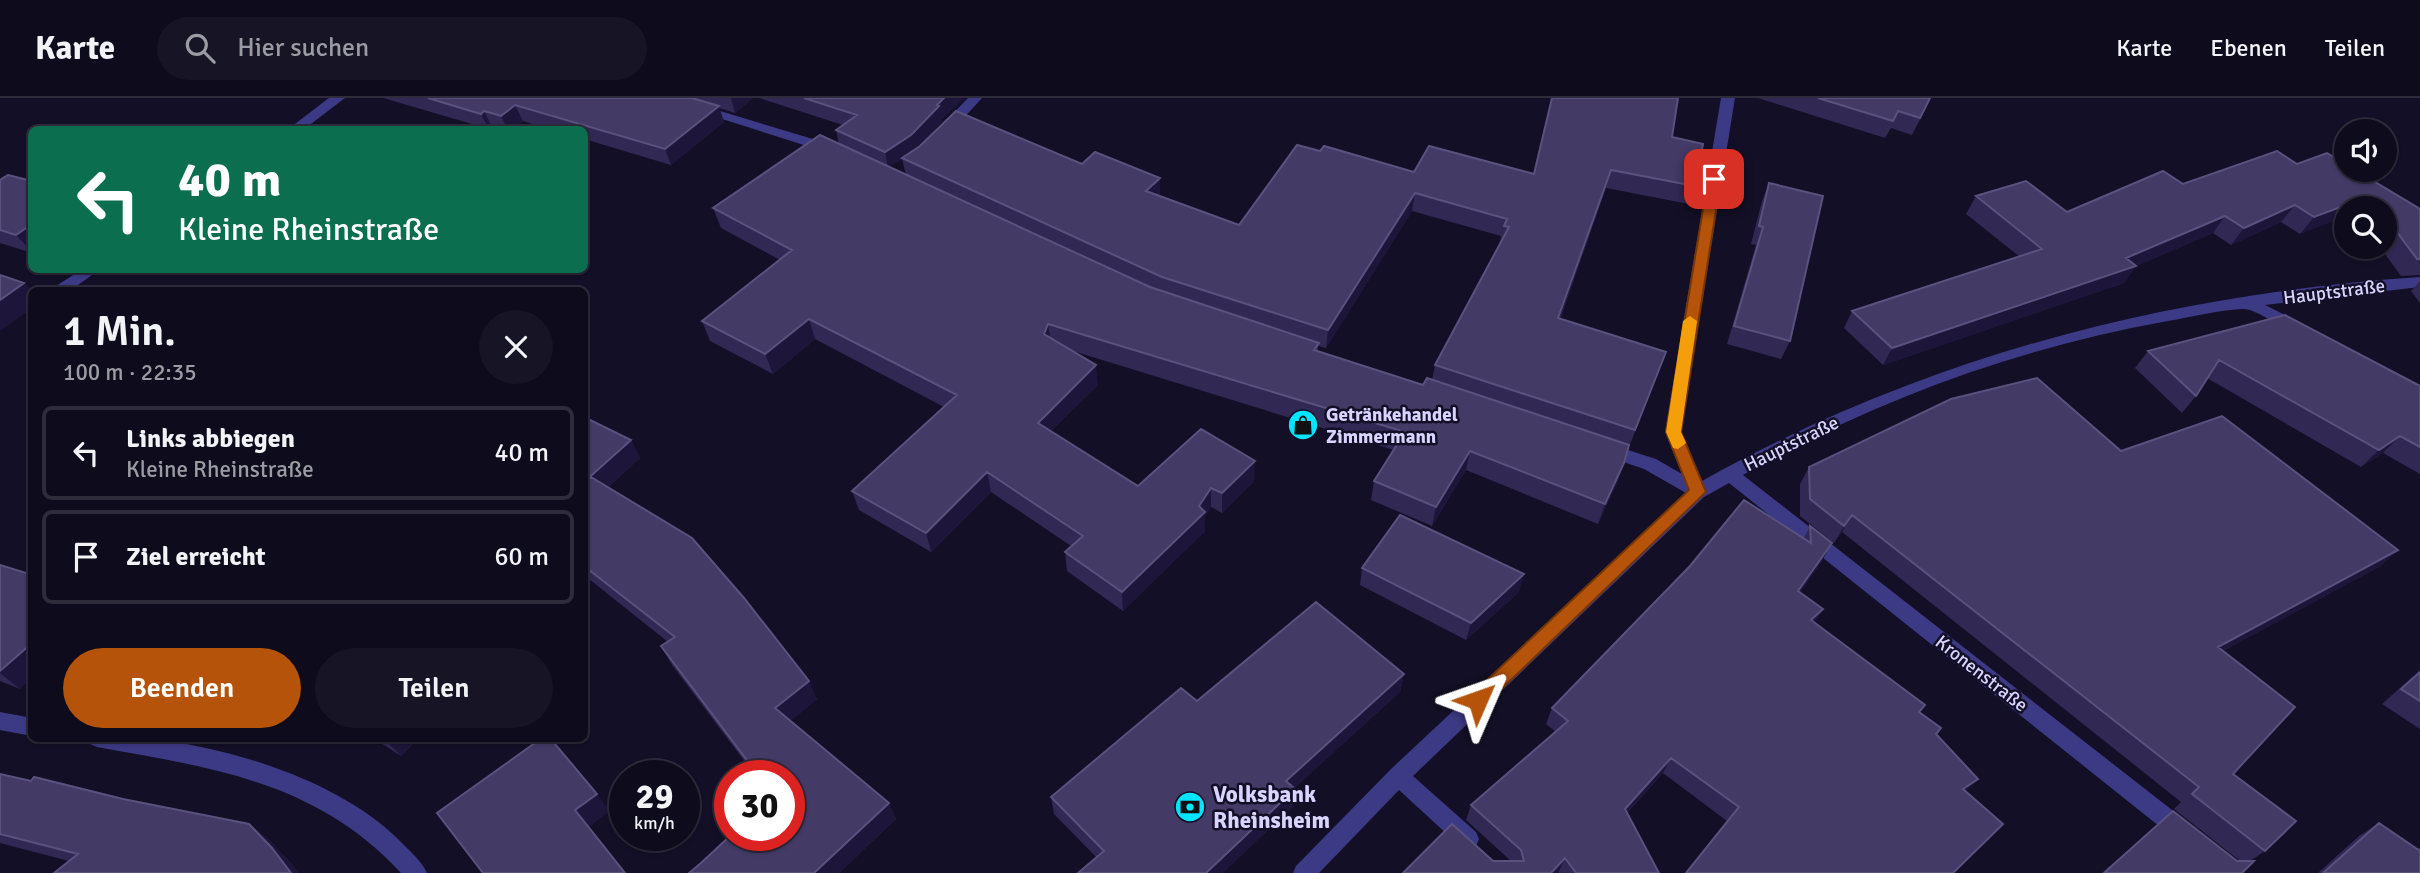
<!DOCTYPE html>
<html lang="de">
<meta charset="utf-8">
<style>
body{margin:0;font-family:Signika,sans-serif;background:#171425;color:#f1f3f6;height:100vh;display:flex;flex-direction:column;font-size:26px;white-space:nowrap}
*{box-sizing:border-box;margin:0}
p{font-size:23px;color:#9b9ba3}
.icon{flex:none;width:38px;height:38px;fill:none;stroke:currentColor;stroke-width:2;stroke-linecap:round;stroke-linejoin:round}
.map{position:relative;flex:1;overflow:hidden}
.panel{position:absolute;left:28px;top:189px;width:560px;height:455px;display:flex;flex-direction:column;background:#0e0b1c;border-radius:10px;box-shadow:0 2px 5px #0004,0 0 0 2px #2e2b3b}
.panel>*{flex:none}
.hud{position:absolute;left:28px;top:28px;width:560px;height:147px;border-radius:10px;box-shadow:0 2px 5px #0004,0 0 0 2px #2e2b3b;background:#0b6e4f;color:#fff;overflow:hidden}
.tools{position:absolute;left:2334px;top:21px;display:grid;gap:14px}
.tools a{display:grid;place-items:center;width:63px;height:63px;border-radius:50%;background:#0e0b1c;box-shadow:0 2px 5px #0004,0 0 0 2px #2e2b3b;font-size:35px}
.speed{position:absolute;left:609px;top:662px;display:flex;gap:14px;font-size:35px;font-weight:700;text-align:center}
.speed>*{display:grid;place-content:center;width:91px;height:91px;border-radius:50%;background:#0e0b1c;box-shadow:0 2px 5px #0004,0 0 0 2px #2e2b3b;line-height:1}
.speed small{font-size:18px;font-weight:400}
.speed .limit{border:10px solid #d22;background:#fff;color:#111}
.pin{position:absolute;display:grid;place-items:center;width:60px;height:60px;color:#fff;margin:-30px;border-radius:14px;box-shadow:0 4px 10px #0006}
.me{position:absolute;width:77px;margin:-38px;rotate:47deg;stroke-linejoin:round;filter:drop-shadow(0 0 5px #0008)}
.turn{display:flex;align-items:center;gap:24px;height:147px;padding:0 35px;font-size:32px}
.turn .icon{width:91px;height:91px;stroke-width:2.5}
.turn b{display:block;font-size:49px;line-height:60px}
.round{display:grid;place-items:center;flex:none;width:74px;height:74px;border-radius:37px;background:#171425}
.summary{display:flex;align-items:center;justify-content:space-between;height:119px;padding:0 35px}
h1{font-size:42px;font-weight:600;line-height:52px}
.action{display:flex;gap:14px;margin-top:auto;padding:14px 35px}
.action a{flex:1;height:80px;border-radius:42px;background:#b45309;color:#fff;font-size:28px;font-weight:600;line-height:80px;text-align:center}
.action a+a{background:#171425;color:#f1f3f6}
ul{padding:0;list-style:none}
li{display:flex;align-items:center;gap:21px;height:94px;margin:0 14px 10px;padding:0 21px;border:4px solid #2e2b3b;border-radius:10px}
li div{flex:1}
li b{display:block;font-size:26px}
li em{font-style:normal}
header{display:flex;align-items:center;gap:42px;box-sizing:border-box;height:98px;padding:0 35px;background:#0e0b1c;border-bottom:2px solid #2e2b3b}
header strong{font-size:33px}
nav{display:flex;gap:38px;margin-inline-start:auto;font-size:24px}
.search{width:490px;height:63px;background:#171425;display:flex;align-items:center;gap:18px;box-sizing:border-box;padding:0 24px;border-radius:38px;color:#9b9ba3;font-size:26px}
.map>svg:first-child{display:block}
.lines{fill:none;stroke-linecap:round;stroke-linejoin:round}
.service{fill:#3d3a85;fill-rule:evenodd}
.minor{fill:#3d3a85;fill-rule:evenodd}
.tertiary{fill:#3d3a85;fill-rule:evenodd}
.wall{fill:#312854;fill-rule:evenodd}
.shaded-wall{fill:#1d163a}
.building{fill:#433a66;stroke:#5a527e;stroke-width:2}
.route{fill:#b45309;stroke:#753606;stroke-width:2}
.slow{fill:#f59e0b}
.labels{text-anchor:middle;stroke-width:5;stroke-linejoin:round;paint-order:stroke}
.street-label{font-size:19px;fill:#d9d4ff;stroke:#130f26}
.poi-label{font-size:19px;font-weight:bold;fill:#d9d4ff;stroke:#130f26;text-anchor:start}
.near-poi-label{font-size:23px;font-weight:bold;fill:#d9d4ff;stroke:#130f26;text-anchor:start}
</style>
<header>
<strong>Karte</strong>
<div class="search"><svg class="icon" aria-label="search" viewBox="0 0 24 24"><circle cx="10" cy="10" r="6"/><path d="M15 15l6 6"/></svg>Hier suchen</div>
<nav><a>Karte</a><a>Ebenen</a><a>Teilen</a></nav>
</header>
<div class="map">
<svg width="2420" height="775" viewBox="0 0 2420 775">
<rect width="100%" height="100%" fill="#130f26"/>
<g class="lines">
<path class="service" d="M329 0H345L303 32H287Z
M968 0H982L950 35H940V29Z
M81 172H99L71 192H54L56 188Z"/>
<path class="minor" d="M656 0H677L836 48 838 51 836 54H826Z
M1721 0H1735L1681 334 1702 383C1924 259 2166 196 2420 179V189L2265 207 2301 225 2303 229 2295 234C2280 230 2256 210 2242 211 2218 212 2192 219 2168 223 2021 249 1874 302 1743 377L2190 726 2193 733 2190 740 2182 743 2174 740 1729 385 1704 399 1413 678 1476 734 1479 741 1476 748 1468 751 1460 748 1399 692 1319 775H1293L1296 768 1391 671 1686 395 1644 371 1600 356 1597 351 1600 346 1606 345 1656 361 1682 376 1665 334Z"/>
<path class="tertiary" d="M0 614 32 620V638L0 632Z
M87 640C108 640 130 638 151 641 235 650 345 685 403 746 412 755 422 764 427 775H401C317 684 214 670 97 649L90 646Z"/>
</g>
<path class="wall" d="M383 0H753L735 15 719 10 724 24 671 67 584 41V32H552L523 23 511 32H502L492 29 489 31Z
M759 0H964L942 21V23L918 49 1082 66 1160 80V98L1239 127 1320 53 1414 74 1534 76 1672 39 1695 88 1689 106 1606 90 1560 221 1659 272 1629 349 1617 385 1598 426 1466 372 1432 428 1371 402 1374 383 1394 352 1073 253 1098 287 1051 333 1138 388 1254 383 1222 415 1211 409 1205 418V433L1123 513 1067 473 1065 454 1071 448 991 394 931 454 859 412 852 393 944 309 815 241 773 276 710 243 702 223 780 162 721 130 713 110 839 46 836 32 843 27ZM902 61 906 77 889 69ZM1412 113 1501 138 1500 146 1435 267 1432 282 1423 287 1318 253V248L1326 250Z
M1758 0H1931L1912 37 1891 30 1885 40Z
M2297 66 2420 111V177L2401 178 2380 149H2385V110H2347L2300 136 2281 124 2231 147 2213 135 2136 168 2124 185 1883 267 1844 230 1852 213 2020 159 1966 116 1976 98 2067 114 2183 86Z
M0 82 32 83V155L0 145Z
M1769 85 1790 243 1781 261 1727 246 1756 147 1751 146 1762 103Z
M2420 183V205L2411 193Z
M2148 253 2420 288V376L2383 355 2361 369 2207 280 2196 298 2182 315 2135 270Z
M584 319 631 342 640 360 608 389 817 601 790 623 889 705 896 721 839 775H689L789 737V677H755L672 567 661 548 668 544 584 477Z
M2121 353 2398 452 2379 469 2223 553 2233 676 2265 753 2250 763 2242 775H2102L2173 713 2237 763H2240L2174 711 2181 704 1842 434 1834 445 1800 418V386L1809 369Z
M1810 428 1822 463 1800 494 1823 511 1814 525 1925 607 1919 614 1727 723 1663 675 1627 715 1659 775H1559V774L1558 775H1403L1493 763H1511L1466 722 1471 707 1556 634 1546 626 1552 610 1804 440Z
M0 467 20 591 0 583Z
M1362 470 1519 494 1466 542 1360 487Z
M2420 572V631L2382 606Z
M1404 576 1400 594 1294 690V708L1096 759 1054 716 1051 699 1197 603Z
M373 640H419L401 658Z
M0 676 249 726 268 741 290 764 298 775H54L69 763 0 745Z
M2379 725 2418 751 2420 749V775H2318L2359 738Z"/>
<path class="shaded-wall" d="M731 0H753L735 15Z
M944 0H964L942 21V23L914 53 888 70 885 54Z
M515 7 523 23 511 32H508L501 18Z
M719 8 724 24 671 67 665 51Z
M484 13 492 29 489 31 481 16Z
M1611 72 1606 90 1553 238 1558 220Z
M1160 80V98L1146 93Z
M1415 95 1412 113 1326 250 1328 232Z
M2370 98 2360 110H2347V118L2300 136 2314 119Z
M2295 107 2281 124 2231 147 2244 130Z
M2225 118 2213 135 2136 168 2124 185 1883 267 1892 250 2126 160Z
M32 126V154L16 137Z
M24 185 32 193V210L0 233V202Z
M809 221 815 241 773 276 765 256Z
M1048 226 1051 246 1044 236Z
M1096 267 1098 287 1040 344 1038 325Z
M2400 338 2383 355 2361 369 2379 352Z
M631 342 640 360 584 410V384Z
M1470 353 1466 372 1432 428 1436 409Z
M1255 363 1254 383 1222 415V395Z
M1624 365 1617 385 1598 426 1605 406Z
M987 374 991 394 931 454 926 435Z
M1211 390V409L1205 418V433L1123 513 1122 494 1199 408Z
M1852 417 1842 434 1834 445 1844 428Z
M1832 445 1822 463 1788 510 1798 493Z
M2398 452 2379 469 2201 565 2218 549Z
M1524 476 1519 494 1466 542 1471 525Z
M1823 511 1813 528 1811 522Z
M32 545V580L20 591 0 575V573Z
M1404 576 1400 594 1284 700 1286 683Z
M809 583 817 601 784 628 775 610Z
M387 640H419L401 658 385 642Z
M1671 660 1663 675 1617 725 1625 711Z
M1978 681 1963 696V691Z
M1295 691 1294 708 1223 775H1206Z
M597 696 610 713 589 729 575 712Z
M889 705 896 721 839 775H814Z
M249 726 268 741 290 764 298 775H291Z
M1565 760 1558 775H1551Z"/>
<path class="building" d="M428 0H692L719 8 665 51 515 7 501 18 484 13 481 16Z
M804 0H944L937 7 939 8 911 37 885 54 836 32 857 17Z
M1552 0H1678L1672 39 1703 46 1695 88 1611 72 1558 220 1666 254 1635 332 1435 267 1509 129 1504 128 1507 121 1415 95 1328 232 1162 179 902 60 920 48 956 13 1082 66 1095 54 1160 80 1146 93 1239 127 1297 47 1320 53 1324 48 1414 74 1429 48 1534 76Z
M1818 0H1930L1920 20 1898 13 1893 23Z
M820 37 1150 189 1319 245 1314 252 1423 287 1427 280 1629 347 1624 365 1605 406 1470 353 1436 409 1374 383 1405 334 1048 226 1044 236 1096 267 1038 325 1138 388 1201 331 1255 363 1222 395 1211 390 1199 408 1205 414 1122 494 1065 454 1083 438 987 374 926 435 852 393 957 297 809 221 765 256 702 223 792 152 713 110Z
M2277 53 2297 66 2327 55 2347 67V72H2355L2420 111V161H2417L2385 118V110H2379L2370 98 2314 119 2295 107 2244 130 2225 118 2126 160 2136 168 1892 250 1852 213 2042 151 1976 98 2026 83 2067 114 2163 73 2183 86Z
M8 77 32 83V126L16 137 0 132V82Z
M1769 85 1823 98 1790 243 1734 228 1763 129 1759 128Z
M0 177 24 185 0 202Z
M2285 217 2420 288V349L2400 338 2379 352 2219 262 2196 298 2148 253Z
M2037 280 2121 353 2222 318 2398 452 2218 549 2295 609 2233 676 2296 723 2265 753 2192 696 2199 689 1852 417 1844 428 1810 401 1809 369 1951 301Z
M584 319 631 342 584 384Z
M591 379 692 440 744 500 809 583 775 610 889 705 814 775H689L701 765 731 737H789V677H758L661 548 675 539 584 468V384Z
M1744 402 1811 445 1810 428 1832 445 1798 493 1823 511 1811 522 1925 607 1919 614 1941 630 1936 636 1978 681 1963 691 2003 726 1953 775H1686L1739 709 1671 660 1625 711 1659 775H1576L1565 760 1551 775H1403L1452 726 1493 763H1524L1521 752 1471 707 1568 623 1552 610 1690 468Z
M1400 417 1524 476 1471 525 1362 470Z
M0 467 29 476 32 474V545L0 573Z
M1316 504 1404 576 1286 683 1295 691 1206 775H1078L1104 753 1051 699 1181 590 1197 603Z
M2420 574V603L2401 591Z
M542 640H550L597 696 575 712 625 775H483L437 715Z
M0 676 31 683 34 679 123 701 249 726 272 750 291 775H54L78 756 0 736Z
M2173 713 2237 763H2254L2242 775H2104Z
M2379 725 2420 753V775H2323Z"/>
<path class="route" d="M1714 77 1721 81 1681 334 1706 394 1484 608 1478 610 1471 608 1469 602 1471 597 1689 392 1666 334 1708 81Z"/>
<path class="slow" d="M1690 218 1697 223 1681 334 1686 345 1678 351 1673 350 1666 334 1683 223Z"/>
<defs>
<g id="shop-disc" transform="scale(1.575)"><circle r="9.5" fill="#00e5ff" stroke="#130f26"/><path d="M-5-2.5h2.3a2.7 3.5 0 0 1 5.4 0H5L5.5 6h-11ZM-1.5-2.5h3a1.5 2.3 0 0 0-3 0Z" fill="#111"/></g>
<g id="bank-disc" transform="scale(1.575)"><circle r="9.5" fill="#00e5ff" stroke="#130f26"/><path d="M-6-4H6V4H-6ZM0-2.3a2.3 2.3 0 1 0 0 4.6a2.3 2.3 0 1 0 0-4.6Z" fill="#111"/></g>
</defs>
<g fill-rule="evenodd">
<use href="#shop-disc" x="1303" y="327"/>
<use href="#bank-disc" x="1190" y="709"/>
</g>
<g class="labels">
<g class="street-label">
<text transform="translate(2334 193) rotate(-7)" y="7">Hauptstraße</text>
<text transform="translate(1791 345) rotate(-26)" y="7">Hauptstraße</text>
<text transform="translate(1982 575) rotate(38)" y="7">Kronenstraße</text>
</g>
<g class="poi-label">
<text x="1326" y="323">Getränkehandel<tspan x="1326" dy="22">Zimmermann</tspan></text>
</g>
<g class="near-poi-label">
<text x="1213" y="704">Volksbank<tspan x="1213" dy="26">Rheinsheim</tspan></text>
</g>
</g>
</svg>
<div class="tools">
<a><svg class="icon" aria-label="sound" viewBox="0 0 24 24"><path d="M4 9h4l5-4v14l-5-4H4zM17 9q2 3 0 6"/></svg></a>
<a><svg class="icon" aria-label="search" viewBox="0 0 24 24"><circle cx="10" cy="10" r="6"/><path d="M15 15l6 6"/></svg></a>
</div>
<div class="speed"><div>29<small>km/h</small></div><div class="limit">30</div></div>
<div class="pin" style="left:1714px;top:81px;background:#d93025"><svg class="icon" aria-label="arrive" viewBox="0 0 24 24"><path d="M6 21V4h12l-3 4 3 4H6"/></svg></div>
<svg class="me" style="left:1478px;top:602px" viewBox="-20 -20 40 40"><path d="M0-17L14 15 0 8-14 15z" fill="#b45309" stroke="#fff" stroke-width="4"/></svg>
<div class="hud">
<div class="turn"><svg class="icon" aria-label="left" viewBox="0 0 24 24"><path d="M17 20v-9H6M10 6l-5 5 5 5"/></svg><div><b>40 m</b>Kleine Rheinstraße</div></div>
</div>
<section class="panel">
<div class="summary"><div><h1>1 Min.</h1><p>100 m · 22:35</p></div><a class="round"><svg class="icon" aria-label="close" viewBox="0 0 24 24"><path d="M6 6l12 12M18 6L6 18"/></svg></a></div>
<ul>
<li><svg class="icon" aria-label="left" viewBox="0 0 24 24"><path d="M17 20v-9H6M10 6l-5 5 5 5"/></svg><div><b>Links abbiegen</b><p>Kleine Rheinstraße</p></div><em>40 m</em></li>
<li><svg class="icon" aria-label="arrive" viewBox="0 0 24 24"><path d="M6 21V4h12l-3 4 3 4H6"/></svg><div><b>Ziel erreicht</b></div><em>60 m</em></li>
</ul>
<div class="action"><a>Beenden</a><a>Teilen</a></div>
</section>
</div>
